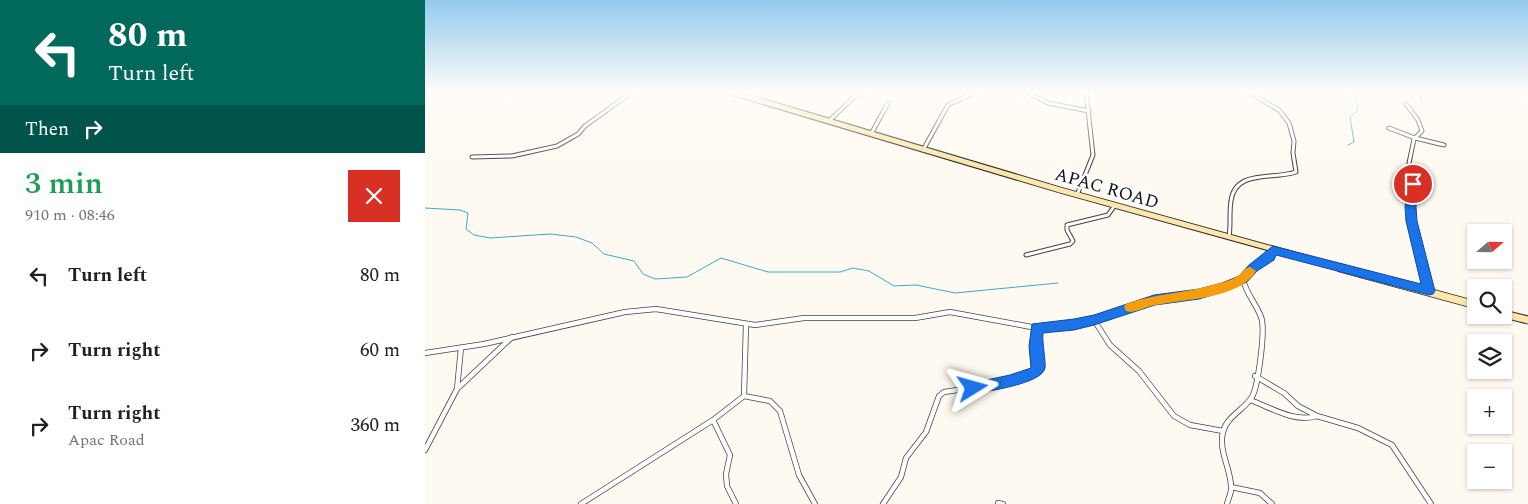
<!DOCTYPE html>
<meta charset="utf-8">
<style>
body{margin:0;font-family:Spectral,serif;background:#f2f2f2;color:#202124;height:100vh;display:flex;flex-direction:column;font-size:19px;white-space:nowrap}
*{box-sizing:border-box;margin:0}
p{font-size:16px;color:#757577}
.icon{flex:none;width:28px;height:28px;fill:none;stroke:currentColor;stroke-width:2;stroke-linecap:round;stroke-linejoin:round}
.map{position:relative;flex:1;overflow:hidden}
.sheet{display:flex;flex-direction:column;background:#fff;width:425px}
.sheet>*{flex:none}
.banner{background:#00695c;color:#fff;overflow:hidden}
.needle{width:32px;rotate:70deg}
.tools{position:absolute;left:1042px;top:224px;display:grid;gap:10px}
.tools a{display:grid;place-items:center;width:45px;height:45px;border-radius:0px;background:#fff;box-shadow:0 1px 4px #0004;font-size:25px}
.pin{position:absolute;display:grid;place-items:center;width:42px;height:42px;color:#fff;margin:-21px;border:2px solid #fff;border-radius:50%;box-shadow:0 1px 5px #0007}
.me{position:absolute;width:55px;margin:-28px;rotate:82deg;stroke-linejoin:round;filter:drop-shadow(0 0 4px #0008)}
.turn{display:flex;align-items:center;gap:18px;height:105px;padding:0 25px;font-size:22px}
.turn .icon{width:65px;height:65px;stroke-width:2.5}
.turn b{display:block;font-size:35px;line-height:42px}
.then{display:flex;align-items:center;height:48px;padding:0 25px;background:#0003;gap:10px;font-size:19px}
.round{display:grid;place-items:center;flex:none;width:52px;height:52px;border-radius:0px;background:#f2f2f2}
.summary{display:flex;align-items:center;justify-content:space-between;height:85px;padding:0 25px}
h1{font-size:30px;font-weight:600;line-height:38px;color:#1e9e55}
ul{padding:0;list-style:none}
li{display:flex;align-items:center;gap:15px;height:75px;padding:0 25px}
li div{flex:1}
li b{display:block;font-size:19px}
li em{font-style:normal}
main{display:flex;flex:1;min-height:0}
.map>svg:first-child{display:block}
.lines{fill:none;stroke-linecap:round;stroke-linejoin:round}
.stream{stroke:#3ea9cb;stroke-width:1}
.street-far1-casing{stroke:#424242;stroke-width:5}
.street-casing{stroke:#424242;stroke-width:6}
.secondary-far1-casing{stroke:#313131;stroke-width:7}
.secondary-casing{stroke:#313131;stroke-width:9}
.street-far1{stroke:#fff;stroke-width:3}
.street{stroke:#fff;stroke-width:4.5}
.secondary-far1{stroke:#fde7ad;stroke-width:5}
.secondary{stroke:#fde7ad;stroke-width:7}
.route{fill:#1a73e8;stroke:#114b97}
.slow{fill:#f59e0b}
.labels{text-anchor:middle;stroke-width:5;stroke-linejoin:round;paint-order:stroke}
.street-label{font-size:18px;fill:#0f0f0f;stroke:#fff}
</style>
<main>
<section class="sheet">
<div class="banner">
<div class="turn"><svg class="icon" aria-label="left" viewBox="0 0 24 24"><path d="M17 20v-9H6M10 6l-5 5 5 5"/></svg><div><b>80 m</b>Turn left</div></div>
<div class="then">Then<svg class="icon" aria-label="right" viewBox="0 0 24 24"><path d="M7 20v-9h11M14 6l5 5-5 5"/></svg></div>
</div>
<div class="summary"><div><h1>3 min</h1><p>910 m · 08:46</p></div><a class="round" style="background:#d93025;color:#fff"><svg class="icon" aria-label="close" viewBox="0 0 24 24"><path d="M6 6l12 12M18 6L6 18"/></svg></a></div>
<ul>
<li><svg class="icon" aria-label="left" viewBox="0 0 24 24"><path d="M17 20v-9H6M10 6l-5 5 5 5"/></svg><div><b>Turn left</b></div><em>80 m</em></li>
<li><svg class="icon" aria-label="right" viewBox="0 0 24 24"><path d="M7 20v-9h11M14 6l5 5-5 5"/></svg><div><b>Turn right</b></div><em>60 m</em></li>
<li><svg class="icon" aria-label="right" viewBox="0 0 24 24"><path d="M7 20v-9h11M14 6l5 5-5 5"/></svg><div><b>Turn right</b><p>Apac Road</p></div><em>360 m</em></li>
</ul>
</section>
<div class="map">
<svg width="1103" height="504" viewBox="0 0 1103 504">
<rect width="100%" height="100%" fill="#fffaf1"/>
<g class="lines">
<path class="stream" d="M994 92 997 103
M923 145 929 142 925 117 932 111 933 104 926 92
M0 208 35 210 43 213 41 229 49 235 65 238 125 234 151 237 167 243 179 254 209 261 218 274 230 279 262 277 296 258 343 272H415L428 268 444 271 469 286 491 285 530 293 633 283"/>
<g class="street-far1-casing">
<path id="street-far1" d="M601 92 623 103 664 111
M981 104 993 120 997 131 989 139 984 163C996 185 985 186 985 208 985 228 993 249 998 269
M404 121 428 98 439 92
M964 128 990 138 1019 145
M446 134 463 103
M498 150 523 105 551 92
M47 157 87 156 132 146 153 134 160 126 207 92
M652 195 668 155 661 92
M804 237C806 225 804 213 806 201 810 169 848 180 871 172L868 153 869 141 864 123 854 110 823 92
M601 255 645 244 648 241 642 230V225L683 215 690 205
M827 269 845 257 848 250"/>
</g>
<g class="street-casing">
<path id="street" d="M998 268 1004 291
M669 320 685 345 714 371 749 416 765 425 798 431
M0 353 59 344 200 312 231 309 330 325 379 318H490L525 312 612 328 632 327 669 320 729 300 774 294 800 287 818 279 829 268
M830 376 859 393 873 406 892 416 933 428 967 445 1006 504
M34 387 87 337
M319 396 345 401 355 411 374 475 390 504
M825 400C847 408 869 423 892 416
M288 420 305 455 301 474 302 486 311 504
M0 450 32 389 36 348
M806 487 835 493 847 504
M573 503 578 504
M156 504 288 420 319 396 321 324
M458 504 476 477 481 458 501 432 514 396 519 392 574 384 610 372 613 368 610 346 612 328
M802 504C803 499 806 494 806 489 807 470 793 452 798 432 802 416 819 410 827 397 833 386 841 329 836 317 831 303 821 294 818 279"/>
</g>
<g class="secondary-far1-casing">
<path id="secondary-far1" d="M306 92 635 190 920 269"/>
</g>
<g class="secondary-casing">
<path id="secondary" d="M915 268 1051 305
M1079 314 1103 320"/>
</g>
<use href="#street-far1" class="street-far1"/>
<use href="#street" class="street"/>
<use href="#secondary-far1" class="secondary-far1"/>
<use href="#secondary" class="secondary"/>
</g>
<linearGradient id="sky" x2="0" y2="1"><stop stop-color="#94c9ed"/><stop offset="0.57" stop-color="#fffdf9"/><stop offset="1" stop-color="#fffdf9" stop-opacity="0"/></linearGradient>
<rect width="1103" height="162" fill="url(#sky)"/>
<path class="route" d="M988 180 993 184 991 207 992 221 1010 291 1008 294 1004 295 851 255 849 260 832 271 822 282 804 290 774 299 730 305 669 325 649 330 618 333C617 343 621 361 620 368 617 384 562 391 548 394L543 392 541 388 543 384 585 375 606 368 604 346 607 324 649 319 669 315 729 295 774 289 797 283 814 276 824 265 848 246 996 284 981 221 980 207 983 184Z"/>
<path class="slow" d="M825 267 831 271C815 299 759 299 731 305 721 306 710 314 701 311L699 307 701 304C732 293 764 293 795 283 801 282 808 279 813 276 818 273 819 268 825 267Z"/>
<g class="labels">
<g class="street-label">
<text transform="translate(682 188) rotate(16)" y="6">APAC ROAD</text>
</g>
</g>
</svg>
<div class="tools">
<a><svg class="needle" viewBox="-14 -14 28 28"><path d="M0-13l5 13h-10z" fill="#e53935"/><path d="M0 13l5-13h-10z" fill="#757577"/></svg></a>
<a><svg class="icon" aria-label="search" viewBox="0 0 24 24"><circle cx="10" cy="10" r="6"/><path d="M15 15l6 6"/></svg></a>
<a><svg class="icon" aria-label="layers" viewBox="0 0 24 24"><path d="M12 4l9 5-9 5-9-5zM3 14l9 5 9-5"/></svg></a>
<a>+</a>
<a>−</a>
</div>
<div class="pin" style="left:988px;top:184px;background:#d93025"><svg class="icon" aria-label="arrive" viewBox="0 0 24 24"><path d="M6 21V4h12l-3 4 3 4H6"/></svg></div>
<svg class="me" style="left:548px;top:388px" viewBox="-20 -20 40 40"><path d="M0-17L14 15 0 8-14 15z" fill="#1a73e8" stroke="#fff" stroke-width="4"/></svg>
</div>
</main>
